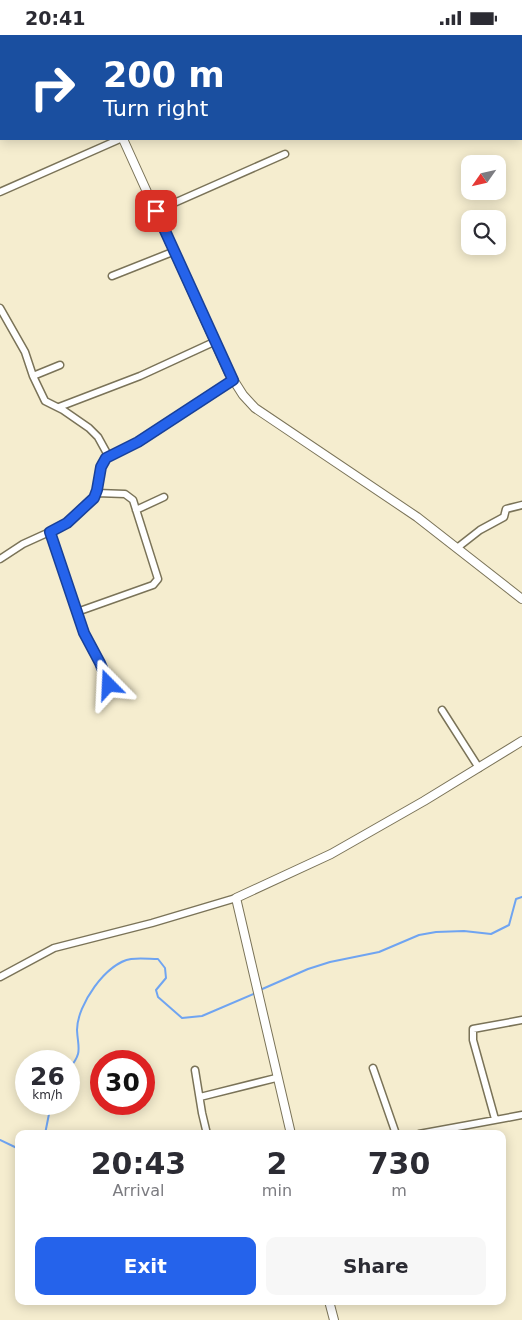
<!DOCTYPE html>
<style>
body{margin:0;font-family:"DejaVu Sans",sans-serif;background:#f7f7f7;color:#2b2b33;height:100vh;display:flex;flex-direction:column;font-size:19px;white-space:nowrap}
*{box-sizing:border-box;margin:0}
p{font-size:16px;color:#7c7c81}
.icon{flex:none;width:28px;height:28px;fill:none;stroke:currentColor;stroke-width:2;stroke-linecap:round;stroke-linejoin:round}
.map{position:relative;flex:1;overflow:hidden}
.panel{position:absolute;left:15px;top:1095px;width:491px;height:175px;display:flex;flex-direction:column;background:#fff;border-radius:10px;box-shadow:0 2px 12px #0003}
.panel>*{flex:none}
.top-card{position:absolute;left:0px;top:0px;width:522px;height:105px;box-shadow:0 2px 12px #0003;background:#1a4fa0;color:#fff;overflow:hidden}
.needle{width:32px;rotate:236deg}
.controls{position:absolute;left:461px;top:120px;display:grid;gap:10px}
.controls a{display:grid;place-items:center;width:45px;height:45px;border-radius:10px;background:#fff;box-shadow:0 2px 12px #0003;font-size:25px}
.speed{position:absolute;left:15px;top:1015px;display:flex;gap:10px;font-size:25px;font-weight:700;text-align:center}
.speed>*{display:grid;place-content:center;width:65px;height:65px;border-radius:50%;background:#fff;box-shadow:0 2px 12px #0003;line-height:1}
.speed small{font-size:12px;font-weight:400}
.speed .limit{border:8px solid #d22;background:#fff;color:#111}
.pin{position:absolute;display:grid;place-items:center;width:42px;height:42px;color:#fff;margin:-21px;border-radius:10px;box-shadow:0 2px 8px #0006}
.me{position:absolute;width:55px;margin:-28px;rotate:339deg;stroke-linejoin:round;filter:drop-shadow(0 0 4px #0008)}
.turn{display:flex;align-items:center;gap:18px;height:105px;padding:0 20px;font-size:22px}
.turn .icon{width:65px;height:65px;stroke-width:2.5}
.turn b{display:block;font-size:35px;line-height:42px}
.eta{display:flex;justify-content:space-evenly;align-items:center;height:85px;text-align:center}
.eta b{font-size:30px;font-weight:700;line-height:35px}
.primary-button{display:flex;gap:10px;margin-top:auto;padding:10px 20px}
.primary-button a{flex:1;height:58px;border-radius:10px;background:#2563eb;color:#fff;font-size:20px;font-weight:700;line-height:58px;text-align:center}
.primary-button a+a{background:#f7f7f7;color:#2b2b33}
.status{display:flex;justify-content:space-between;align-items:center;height:35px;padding:0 25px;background:#fff;direction:ltr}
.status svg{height:14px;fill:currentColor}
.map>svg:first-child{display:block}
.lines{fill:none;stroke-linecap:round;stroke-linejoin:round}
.stream{stroke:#6fa4f1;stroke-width:2}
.minor-casing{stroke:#7a7358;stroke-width:9}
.tertiary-casing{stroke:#7a7358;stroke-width:10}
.minor{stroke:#fff;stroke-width:6}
.tertiary{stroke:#fff;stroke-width:8}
.route-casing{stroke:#184099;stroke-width:12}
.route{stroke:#2563eb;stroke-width:9}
</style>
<div class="status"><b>20:41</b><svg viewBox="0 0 49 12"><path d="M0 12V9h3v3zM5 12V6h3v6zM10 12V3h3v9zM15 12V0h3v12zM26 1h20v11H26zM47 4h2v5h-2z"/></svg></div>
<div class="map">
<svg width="522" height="1285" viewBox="0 0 522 1285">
<rect width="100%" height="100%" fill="#f5edcf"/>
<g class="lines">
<path class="stream" d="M260 955 308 934 330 927 379 917 419 900 436 897 464 896 491 899 509 890 516 864 522 862
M69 1034C83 1017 78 1014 77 995 77 970 106 928 131 924 140 923 150 924 158 924L165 933 166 943 156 955 158 962 182 983 202 981 256 958
M45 1099 51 1069
M0 1105 19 1114"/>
<g class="minor-casing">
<path id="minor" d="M106 0 107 1
M154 0 155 1
M183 0V1
M407 0 408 1
M33 1 36 0
M125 1 129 0
M351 1 354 0
M473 1 475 0
M0 157 120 104
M156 176 285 119
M112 241 175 216
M0 273 25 317 33 341 60 330
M33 341 45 366 63 375 89 393 98 402 109 422
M59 372 140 341 216 306
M136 475 164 462
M50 497 84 598 101 629 109 650
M457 513 480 495 504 482 506 474 522 470
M0 524 23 509 67 489 81 476 97 458 101 432 106 423 138 407 233 345
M77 577 153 550 158 544 133 465 125 459 97 458
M442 675 479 733
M0 942 54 913 152 888 236 863
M373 1033 396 1099
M195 1035 202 1078 207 1099
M200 1062 276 1043
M495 1084 473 1005V994L522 985
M419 1099 522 1080"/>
</g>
<g class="tertiary-casing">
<path id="tertiary" d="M77 0 78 1
M123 104 229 338 243 360 255 373 417 482 522 564
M291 1099 236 863 331 819 424 766 522 706
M329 1266 334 1285"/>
</g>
<use href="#minor" class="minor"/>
<use href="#tertiary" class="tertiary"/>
</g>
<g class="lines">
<g class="route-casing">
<path id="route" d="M109 650 100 628 84 598 50 497 67 488 94 463 97 455 101 432 106 423 138 407 233 345 156 176"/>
</g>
<use href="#route" class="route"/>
</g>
</svg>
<div class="controls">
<a><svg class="needle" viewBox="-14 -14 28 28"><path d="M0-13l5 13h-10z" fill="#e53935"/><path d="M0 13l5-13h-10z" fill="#7c7c81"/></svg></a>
<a><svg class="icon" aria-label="search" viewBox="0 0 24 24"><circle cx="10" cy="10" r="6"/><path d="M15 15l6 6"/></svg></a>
</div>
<div class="speed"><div>26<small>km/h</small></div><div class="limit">30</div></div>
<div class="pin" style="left:156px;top:176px;background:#d93025"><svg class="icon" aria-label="arrive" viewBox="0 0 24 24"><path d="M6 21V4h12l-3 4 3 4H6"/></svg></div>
<svg class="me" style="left:109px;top:650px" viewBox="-20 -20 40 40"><path d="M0-17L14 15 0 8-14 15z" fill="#2563eb" stroke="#fff" stroke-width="4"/></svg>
<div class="top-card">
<div class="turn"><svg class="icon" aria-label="right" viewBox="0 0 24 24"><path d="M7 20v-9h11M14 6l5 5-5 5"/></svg><div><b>200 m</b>Turn right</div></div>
</div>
<section class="panel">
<div class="eta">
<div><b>20:43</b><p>Arrival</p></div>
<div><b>2</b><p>min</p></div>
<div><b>730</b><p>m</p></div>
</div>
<div class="primary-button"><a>Exit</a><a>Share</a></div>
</section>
</div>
